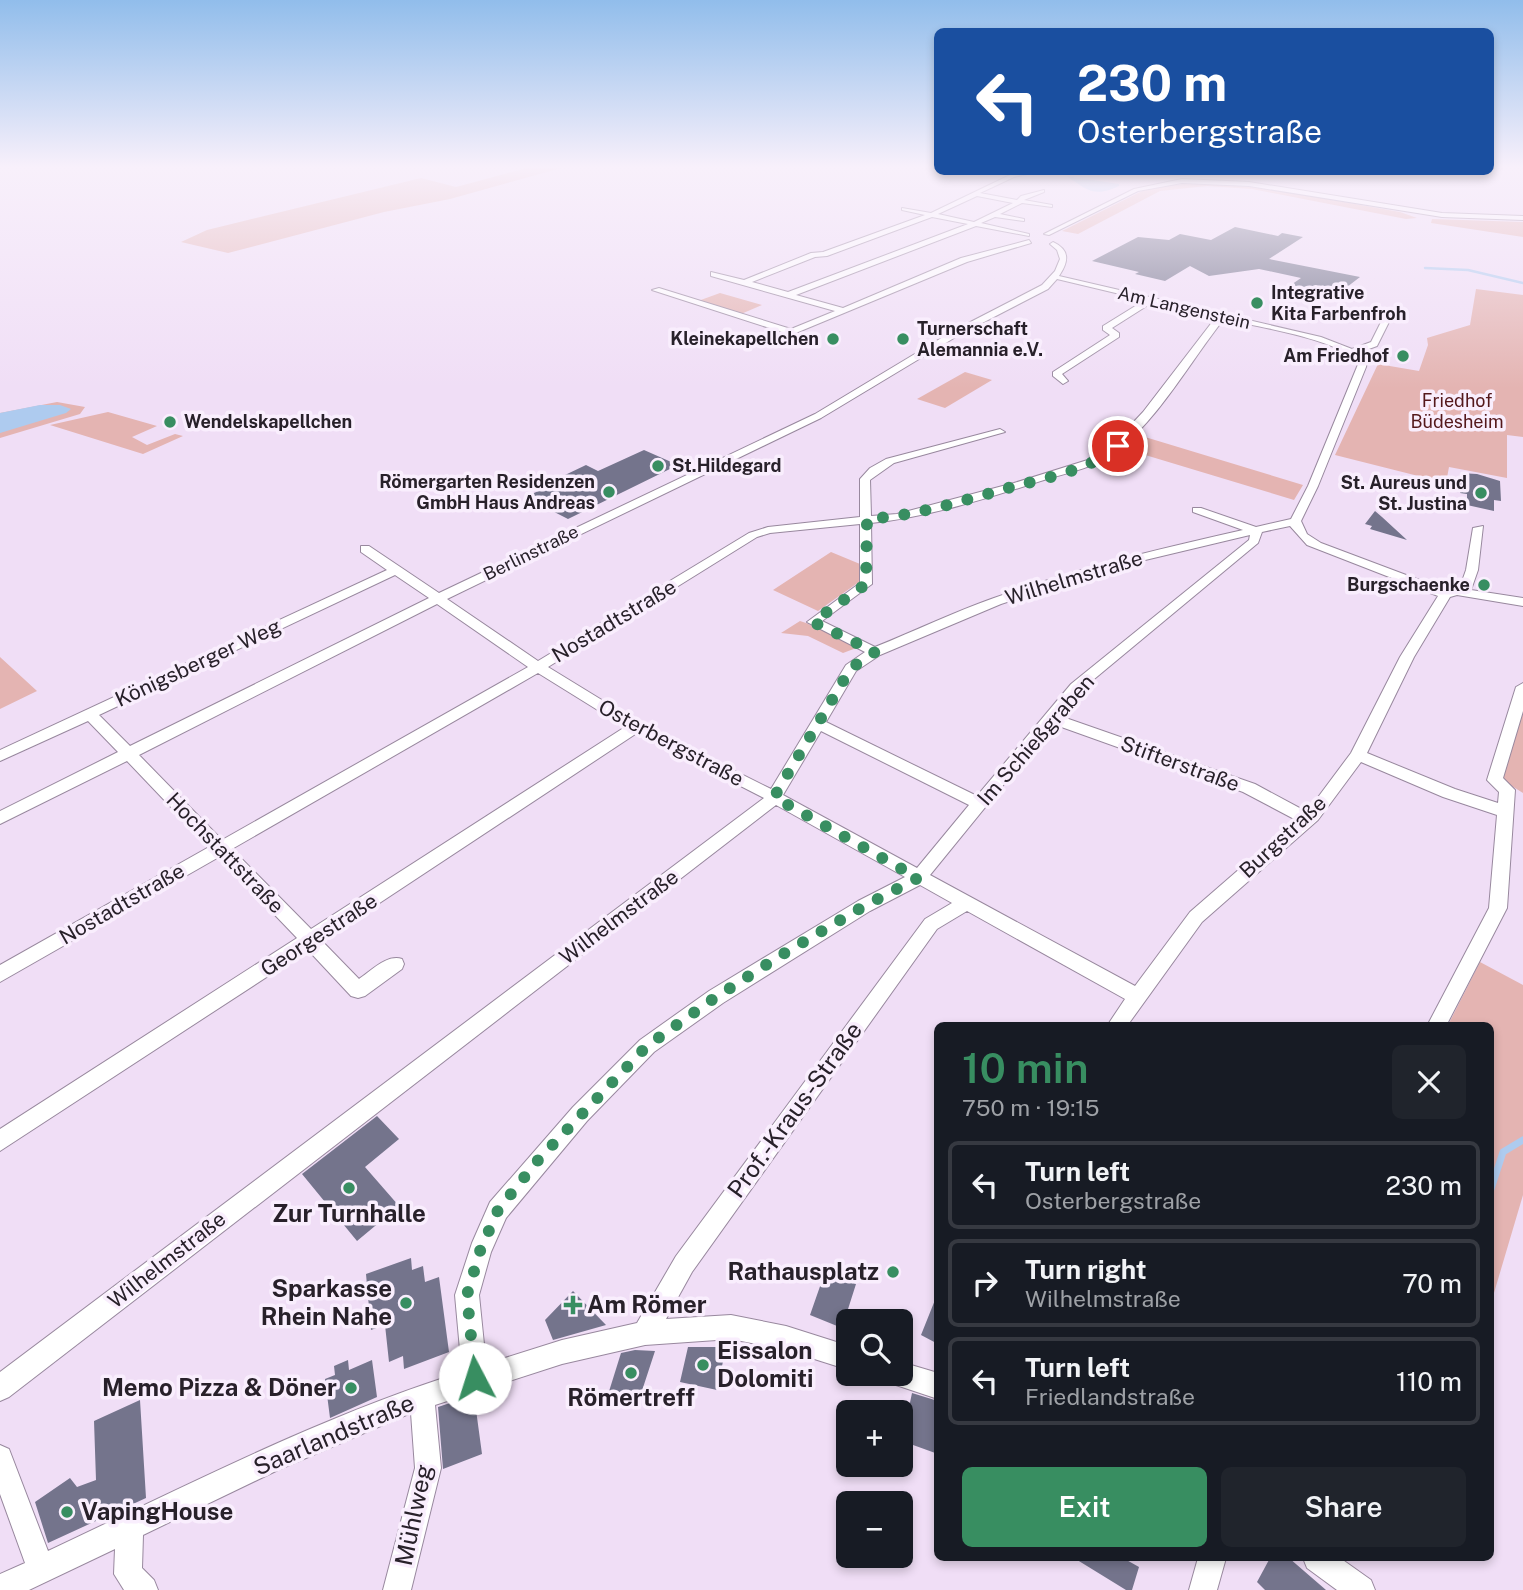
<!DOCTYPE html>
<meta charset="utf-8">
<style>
body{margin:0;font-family:"Public Sans",sans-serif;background:#20242c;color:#f1f3f6;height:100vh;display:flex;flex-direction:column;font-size:26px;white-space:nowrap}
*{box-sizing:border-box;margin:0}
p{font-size:23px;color:#9ea1a6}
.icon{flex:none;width:38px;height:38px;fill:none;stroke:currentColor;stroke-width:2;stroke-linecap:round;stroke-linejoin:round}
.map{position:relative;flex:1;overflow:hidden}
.panel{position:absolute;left:934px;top:1022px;width:560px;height:539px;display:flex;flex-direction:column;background:#171b24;border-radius:10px;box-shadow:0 4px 10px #0003}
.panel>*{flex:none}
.hud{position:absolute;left:934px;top:28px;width:560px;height:147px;border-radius:10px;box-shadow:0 4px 10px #0003;background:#1a4fa0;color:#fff;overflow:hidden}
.buttons{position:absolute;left:836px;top:1309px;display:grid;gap:14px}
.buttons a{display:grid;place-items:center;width:77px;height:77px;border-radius:10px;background:#171b24;box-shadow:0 4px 10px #0003;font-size:35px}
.pin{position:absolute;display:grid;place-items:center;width:60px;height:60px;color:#fff;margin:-30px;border:4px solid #fff;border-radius:50%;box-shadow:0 2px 7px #0007}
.me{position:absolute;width:77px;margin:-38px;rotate:355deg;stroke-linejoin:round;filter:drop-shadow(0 0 5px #0008)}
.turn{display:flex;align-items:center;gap:24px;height:147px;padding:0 28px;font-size:32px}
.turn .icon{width:91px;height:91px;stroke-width:2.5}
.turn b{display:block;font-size:49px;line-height:60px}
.round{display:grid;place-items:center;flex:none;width:74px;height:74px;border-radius:10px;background:#20242c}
.summary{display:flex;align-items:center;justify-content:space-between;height:119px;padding:0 28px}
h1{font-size:42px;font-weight:600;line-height:52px;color:#388e61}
.action{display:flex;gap:14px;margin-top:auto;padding:14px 28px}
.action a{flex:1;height:80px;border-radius:10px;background:#388e61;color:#fff;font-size:28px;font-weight:600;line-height:80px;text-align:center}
.action a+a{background:#20242c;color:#f1f3f6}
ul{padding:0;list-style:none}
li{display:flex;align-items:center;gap:21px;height:88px;margin:0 14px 10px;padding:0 14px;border:4px solid #363941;border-radius:10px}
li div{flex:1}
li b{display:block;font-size:26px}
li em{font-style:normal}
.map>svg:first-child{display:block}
.green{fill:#e4b4b2}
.water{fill:#aecbef}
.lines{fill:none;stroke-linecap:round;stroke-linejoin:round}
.stream-far1{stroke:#aecbef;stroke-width:2.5}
.stream{stroke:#aecbef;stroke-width:7}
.building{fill:#74748c}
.minor-casing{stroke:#98889e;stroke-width:2}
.minor{fill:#fff;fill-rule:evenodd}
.route{stroke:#388e61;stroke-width:12;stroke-dasharray:0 21.6}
.poi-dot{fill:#388e61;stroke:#f9eefd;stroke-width:2.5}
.labels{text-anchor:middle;stroke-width:7;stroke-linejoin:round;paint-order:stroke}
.far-poi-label{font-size:18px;font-weight:bold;fill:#28212a;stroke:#f9eefd;text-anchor:end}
.far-street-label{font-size:18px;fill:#28212a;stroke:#f9eefd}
.far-park-label{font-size:18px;fill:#54181b;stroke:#f9eefd}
.street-label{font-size:21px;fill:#28212a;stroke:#f9eefd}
.near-street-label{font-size:24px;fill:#28212a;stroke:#f9eefd}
.near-poi-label{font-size:24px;font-weight:bold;fill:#28212a;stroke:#f9eefd;text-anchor:end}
</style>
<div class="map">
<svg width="1523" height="1590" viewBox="0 0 1523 1590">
<rect width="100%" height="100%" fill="#f0def6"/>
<path class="green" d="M538 165H572L450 199 384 212 228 253 181 242 207 230 421 178 456 187Z
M1198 182 1271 189 1400 212 1417 218 1406 219 1252 189 1207 186 1160 191 1078 234 1062 231 1146 189Z
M1432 219 1523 222V237L1431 223Z
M1476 289 1523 295V437L1507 435V478L1449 467 1446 483 1335 455 1378 364 1419 371 1428 345 1427 338 1470 325Z
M720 293 762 305 741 314 698 301Z
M965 372 992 380 945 408 917 399Z
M57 402 85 407 80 414 0 438V413Z
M108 412 157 426 132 437 147 445 175 434 183 436 143 454 50 425Z
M1145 437 1303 485 1294 500 1132 451Z
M831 552 860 564 859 582 818 611 773 590Z
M800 621 806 623 859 647 843 653 808 636 781 633Z
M0 657 37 691 0 709Z
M1523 711V793L1499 778Z
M1480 962 1523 985V1195L1491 1303V1026L1448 1025Z"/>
<path class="water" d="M1066 176 1119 184V186C1093 198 1088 190 1066 176Z
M40 405H60L71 409 66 413 0 433V413Z"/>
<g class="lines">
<path class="stream-far1" d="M1425 268 1468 270 1523 283"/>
<path class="stream" d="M1491 1189 1503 1152 1523 1140"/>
</g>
<path class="building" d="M1235 227 1278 236 1282 233 1303 237 1269 259 1360 277 1334 297 1288 287 1301 278 1259 269 1209 276 1190 266 1165 281 1135 274 1139 272 1092 261 1138 237 1169 240 1180 234 1211 240Z
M644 450 678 465 568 519 525 497 570 477 565 475 586 465 598 471Z
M1460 473 1477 474 1500 481 1501 501 1494 500V511L1467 505V494L1460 493Z
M1375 511 1382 517 1407 540 1370 529 1372 526 1365 524Z
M377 1116 399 1139 365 1167 399 1206 357 1241 302 1174Z
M411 1258 412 1270 423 1266 425 1282 439 1277 449 1352 404 1369 403 1356 389 1362 385 1325 371 1330 366 1274Z
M825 1272 856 1284 842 1328 810 1315Z
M573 1291 606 1325 553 1340 545 1320Z
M937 1295H938V1344L921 1335Z
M688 1347H726L717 1390 680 1382Z
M635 1350 655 1351 636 1409 606 1401 621 1353Z
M348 1360 349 1370 372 1360 377 1397 330 1418 325 1379 335 1375 334 1366Z
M912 1393 938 1401V1454L902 1441Z
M474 1395 482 1454 443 1469 438 1407Z
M140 1400 146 1498 48 1543 35 1502 70 1478 77 1487 96 1480 94 1421Z
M1074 1558H1123L1139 1567 1132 1590H1126Z
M1270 1558H1289L1326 1590H1265L1257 1582Z"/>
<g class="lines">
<g class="minor-casing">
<path id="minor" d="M1028 172 1032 173 1014 177 980 193 1017 200 1021 196 1044 190V192L1024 200 1052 205V207L1022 203 1000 214 1024 219V221L995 217 981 223 1029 234V236L976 226 796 295 843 308 961 258 1029 240 1031 243 967 262 791 335 652 290 659 288 791 329 835 311 711 276V272L744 280 811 253 823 252 925 215 902 210V208L931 213 1010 175ZM977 196 1013 203 974 222 938 214ZM932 217 968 224 788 292 752 282 815 257 827 256Z
M1182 179 1249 182 1442 213 1523 216V220L1442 217 1249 186 1182 183 1138 191 1049 235 1044 234 1134 189Z
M1053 242C1070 250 1069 261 1059 276L1321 337 1352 349 1371 342 1383 318 1390 320 1377 346 1358 353 1367 362 1366 367 1318 486 1301 521 1307 534 1321 543 1446 590 1460 587 1466 570 1473 528 1483 526 1478 570 1471 590 1523 598V606L1457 595 1450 597 1414 657 1367 753 1455 789 1498 803 1499 792 1487 780 1516 687 1523 683V711L1503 778 1515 790 1507 908 1446 1026H1427L1489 908 1497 815 1443 797 1361 762 1318 820 1202 922 1127 1026H1107L1125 999 967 911 937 929 692 1272 666 1319 731 1315 786 1326 849 1346V1370L786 1350 731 1339 645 1345 562 1364 435 1405 441 1468 411 1590H383L415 1468 411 1413 278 1470 143 1535 142 1568 154 1580 158 1590H124L114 1574 115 1549 29 1590H0V1574L25 1563 0 1494V1445L9 1449 48 1551C184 1487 319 1417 462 1372L455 1295 472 1243 490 1202 573 1107 640 1040 709 991 858 901 905 877 776 805 9 1397 0 1401V1372L764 798 637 733 322 941 359 979C371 971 387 954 402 959L404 964 402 969 365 996 358 998 351 996 308 950 0 1151V1129L297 938 219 857 0 982V965L209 847 127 761 0 824V811L118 752 88 721 0 761V750L387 570 361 552V546H369L439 593 815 414 953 331 1042 285 1055 271 1060 259 1057 250 1050 244ZM1057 279 1145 300 1103 326V330L1110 335 1053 372V376L1063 384 1068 381 1062 374 1119 337V333L1112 328 1153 302 1216 317 1143 412 1111 446 1094 458 1014 483 897 514 871 516 870 480 894 463 1005 432 1000 429 886 459 870 468 860 479V517L768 527 749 533 538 661 447 599 821 418 959 335 1048 289ZM1224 319C1258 327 1334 338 1359 362L1308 486 1291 519 1256 527 1201 508H1193V512L1243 530C1159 549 1075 569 994 598 954 612 915 631 875 647L822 621 872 584 871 523C930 517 991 497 1047 479 1071 472 1096 467 1116 452 1160 417 1189 363 1224 319ZM860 524V583L807 622 865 652 846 665 771 789 641 724 548 667 757 537 770 533ZM1290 526 1307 545 1438 596 1400 657 1351 753 1307 812 1255 784 1060 716 1081 690 1258 543 1262 532ZM1250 535 1249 540 1071 684 977 796 826 722 856 671 880 655 1001 604 1062 584 1141 561ZM395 575 429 598 130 746 99 715ZM437 604 528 667 222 840 139 755ZM538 673 625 727 311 929 232 849ZM1053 724 1243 792 1296 820 1190 912 1135 986 930 875ZM821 731 969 805 917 868 783 795ZM920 885 952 903 925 919 676 1256 637 1323 562 1340 486 1364 479 1295 491 1252 506 1218 587 1121 654 1052 723 1003 870 911Z
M901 1362 938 1373V1399L890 1383 887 1374H901Z
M1198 1558H1226L1217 1590H1189Z
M1303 1558H1340L1371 1580 1375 1590H1337L1307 1568Z"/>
</g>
<use href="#minor" class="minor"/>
</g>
<linearGradient id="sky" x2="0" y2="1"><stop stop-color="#91bdeb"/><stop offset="0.43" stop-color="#f8f0fb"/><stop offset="1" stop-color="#f8f0fb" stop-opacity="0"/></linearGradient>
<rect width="1523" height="388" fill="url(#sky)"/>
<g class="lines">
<path class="route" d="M475 1378 467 1295 480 1251 498 1210 539 1159 647 1046 716 997 783 954 864 906 918 878 774 797 851 668 875 652 813 622 866 584 867 519C915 516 962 501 1008 488 1044 478 1089 471 1118 446"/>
</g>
<g class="poi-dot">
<circle cx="1257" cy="303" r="7"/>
<circle cx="833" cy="339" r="7"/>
<circle cx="903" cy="339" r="7"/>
<circle cx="1403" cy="356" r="7"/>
<circle cx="170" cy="422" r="7"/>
<circle cx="658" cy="466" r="7"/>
<circle cx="609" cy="492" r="7"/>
<circle cx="1481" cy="493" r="7"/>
<circle cx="1484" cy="585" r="7"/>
<circle cx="349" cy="1188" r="7"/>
<circle cx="893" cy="1272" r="7"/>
<circle cx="406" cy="1303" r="7"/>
<path d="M569.5 1294.5h7v7h7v7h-7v7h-7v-7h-7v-7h7z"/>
<circle cx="703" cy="1365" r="7"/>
<circle cx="631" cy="1373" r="7"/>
<circle cx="351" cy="1388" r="7"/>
<circle cx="67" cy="1512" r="7"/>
</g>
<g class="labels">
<g class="far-poi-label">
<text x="1271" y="299" text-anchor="start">Integrative<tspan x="1271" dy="21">Kita Farbenfroh</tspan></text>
<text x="917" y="335" text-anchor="start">Turnerschaft<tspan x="917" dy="21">Alemannia e.V.</tspan></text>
<text x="819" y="345">Kleinekapellchen</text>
<text x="1389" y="362">Am Friedhof</text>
<text x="184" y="428" text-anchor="start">Wendelskapellchen</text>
<text x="672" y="472" text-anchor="start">St.Hildegard</text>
<text x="595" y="488">Römergarten Residenzen<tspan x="595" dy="21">GmbH Haus Andreas</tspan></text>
<text x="1467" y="489">St. Aureus und<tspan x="1467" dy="21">St. Justina</tspan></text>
<text x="1470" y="591">Burgschaenke</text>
</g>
<g class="far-street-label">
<text transform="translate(1184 308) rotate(13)" y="6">Am Langenstein</text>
<text transform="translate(531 553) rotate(-26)" y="6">Berlinstraße</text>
</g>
<g class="far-park-label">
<text x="1457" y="407">Friedhof<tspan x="1457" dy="21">Büdesheim</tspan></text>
</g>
<g class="street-label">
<text transform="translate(1074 578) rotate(-17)" y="7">Wilhelmstraße</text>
<text transform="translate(614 621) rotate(-31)" y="7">Nostadtstraße</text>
<text transform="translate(198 663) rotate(-25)" y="7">Königsberger Weg</text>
<text transform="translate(1036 740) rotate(-49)" y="7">Im Schießgraben</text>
<text transform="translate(671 743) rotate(28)" y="7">Osterbergstraße</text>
<text transform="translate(1180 764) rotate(20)" y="7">Stifterstraße</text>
<text transform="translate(1283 837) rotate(-43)" y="7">Burgstraße</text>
<text transform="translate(225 853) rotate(46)" y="7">Hochstattstraße</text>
<text transform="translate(122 904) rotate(-30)" y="7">Nostadtstraße</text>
<text transform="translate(619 917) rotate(-37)" y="7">Wilhelmstraße</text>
<text transform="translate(319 935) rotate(-33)" y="7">Georgestraße</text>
<text transform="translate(167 1260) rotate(-38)" y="7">Wilhelmstraße</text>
</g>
<g class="near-street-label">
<text transform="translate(795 1110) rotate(-54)" y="8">Prof.-Kraus-Straße</text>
<text transform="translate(334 1435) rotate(-23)" y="8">Saarlandstraße</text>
<text transform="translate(414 1515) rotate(-78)" y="8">Mühlweg</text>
</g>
<g class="near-poi-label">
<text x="349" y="1222" text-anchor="middle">Zur Turnhalle</text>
<text x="879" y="1280">Rathausplatz</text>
<text x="392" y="1297">Sparkasse<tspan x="392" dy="28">Rhein Nahe</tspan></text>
<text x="587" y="1313" text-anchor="start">Am Römer</text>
<text x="717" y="1359" text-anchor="start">Eissalon<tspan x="717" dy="28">Dolomiti</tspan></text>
<text x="337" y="1396">Memo Pizza &amp; Döner</text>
<text x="631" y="1406" text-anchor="middle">Römertreff</text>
<text x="81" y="1520" text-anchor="start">VapingHouse</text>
</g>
</g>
</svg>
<div class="buttons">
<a><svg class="icon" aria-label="search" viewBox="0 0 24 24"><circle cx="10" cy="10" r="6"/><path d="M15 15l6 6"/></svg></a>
<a>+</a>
<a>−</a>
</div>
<div class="pin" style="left:1118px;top:446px;background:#d93025"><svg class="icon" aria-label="arrive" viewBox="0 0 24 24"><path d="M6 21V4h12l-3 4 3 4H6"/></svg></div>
<svg class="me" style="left:475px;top:1378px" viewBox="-20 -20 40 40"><circle r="19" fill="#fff"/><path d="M0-13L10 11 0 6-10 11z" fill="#388e61"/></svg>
<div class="hud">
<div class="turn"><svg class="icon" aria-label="left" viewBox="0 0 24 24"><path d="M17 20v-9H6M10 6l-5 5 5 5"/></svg><div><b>230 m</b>Osterbergstraße</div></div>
</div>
<section class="panel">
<div class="summary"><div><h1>10 min</h1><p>750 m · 19:15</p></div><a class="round"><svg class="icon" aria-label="close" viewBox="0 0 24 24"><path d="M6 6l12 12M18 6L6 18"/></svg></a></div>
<ul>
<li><svg class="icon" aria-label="left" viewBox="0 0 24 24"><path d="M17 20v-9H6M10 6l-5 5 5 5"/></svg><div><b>Turn left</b><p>Osterbergstraße</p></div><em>230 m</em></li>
<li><svg class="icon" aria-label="right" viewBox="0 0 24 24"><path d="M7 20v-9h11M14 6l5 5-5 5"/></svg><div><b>Turn right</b><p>Wilhelmstraße</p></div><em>70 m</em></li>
<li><svg class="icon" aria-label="left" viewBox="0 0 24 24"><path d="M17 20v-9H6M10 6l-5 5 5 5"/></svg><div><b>Turn left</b><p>Friedlandstraße</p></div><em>110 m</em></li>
</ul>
<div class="action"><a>Exit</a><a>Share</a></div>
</section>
</div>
